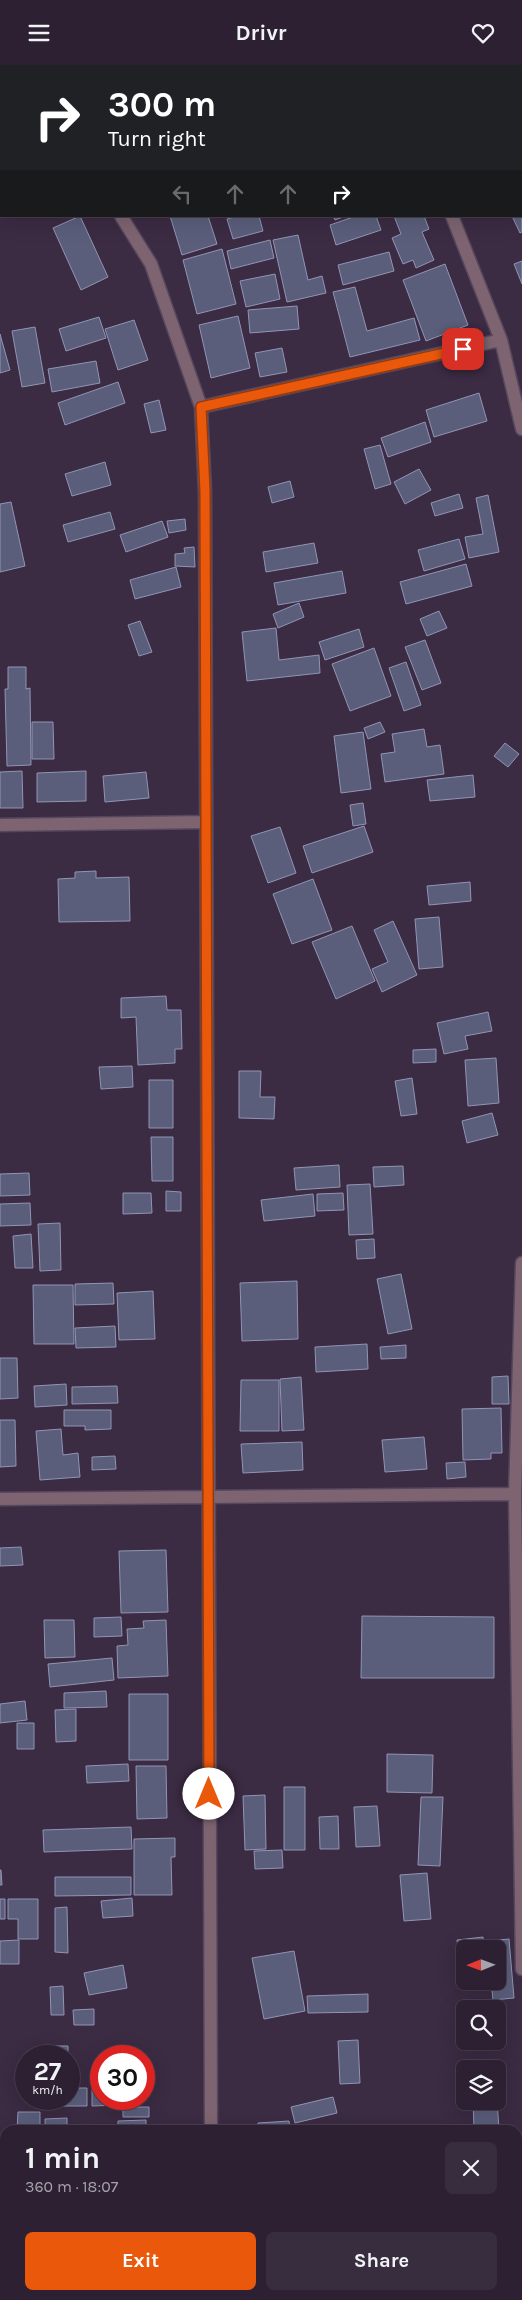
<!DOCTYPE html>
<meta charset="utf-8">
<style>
body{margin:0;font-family:Karla,sans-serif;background:#382d3e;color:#f1f3f6;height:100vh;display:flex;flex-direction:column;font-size:19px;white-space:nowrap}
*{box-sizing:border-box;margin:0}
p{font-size:16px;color:#a6a3ac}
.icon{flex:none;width:28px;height:28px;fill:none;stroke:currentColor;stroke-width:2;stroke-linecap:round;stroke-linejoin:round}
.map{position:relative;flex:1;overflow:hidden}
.sheet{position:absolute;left:0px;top:2060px;width:522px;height:175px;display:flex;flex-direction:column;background:#2c2032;border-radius:15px 15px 0 0;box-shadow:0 5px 20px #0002,0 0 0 1px #483e4d}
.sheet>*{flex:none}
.top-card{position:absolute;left:0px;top:0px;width:522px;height:152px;box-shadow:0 5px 20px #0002,0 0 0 1px #483e4d;background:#202124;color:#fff;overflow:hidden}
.needle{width:32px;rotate:269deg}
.tools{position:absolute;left:456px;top:1875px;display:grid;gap:10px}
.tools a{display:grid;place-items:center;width:50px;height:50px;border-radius:8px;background:#2c2032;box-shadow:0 5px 20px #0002,0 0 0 1px #483e4d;font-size:25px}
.speed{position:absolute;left:15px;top:1980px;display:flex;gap:10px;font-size:25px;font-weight:700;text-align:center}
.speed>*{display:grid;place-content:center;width:65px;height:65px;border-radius:50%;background:#2c2032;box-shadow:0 5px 20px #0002,0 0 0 1px #483e4d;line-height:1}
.speed small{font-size:12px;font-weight:400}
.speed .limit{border:8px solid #d22;background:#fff;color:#111}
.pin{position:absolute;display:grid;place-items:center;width:42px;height:42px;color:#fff;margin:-21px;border-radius:10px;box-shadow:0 2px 8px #0006}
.me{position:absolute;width:55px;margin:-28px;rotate:0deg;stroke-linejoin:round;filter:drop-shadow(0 0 4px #0008)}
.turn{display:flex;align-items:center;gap:18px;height:105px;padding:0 25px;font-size:22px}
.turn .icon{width:65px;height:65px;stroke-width:2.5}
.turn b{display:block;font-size:35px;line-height:42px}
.lanes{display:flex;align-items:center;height:48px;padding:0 25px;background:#0003;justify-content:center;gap:25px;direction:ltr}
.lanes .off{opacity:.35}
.round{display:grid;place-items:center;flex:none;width:52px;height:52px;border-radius:8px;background:#382d3e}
.headline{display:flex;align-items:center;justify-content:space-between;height:85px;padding:0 25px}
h1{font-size:30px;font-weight:700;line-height:38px}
.primary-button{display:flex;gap:10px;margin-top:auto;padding:10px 25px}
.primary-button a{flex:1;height:58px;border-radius:8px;background:#ea580c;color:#fff;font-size:20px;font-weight:700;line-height:58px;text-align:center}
.primary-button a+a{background:#382d3e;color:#f1f3f6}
header{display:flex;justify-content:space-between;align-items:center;height:65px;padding:0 25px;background:#2c2032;font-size:22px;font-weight:700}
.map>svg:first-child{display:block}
.building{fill:#5b5e7b;stroke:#9194b4}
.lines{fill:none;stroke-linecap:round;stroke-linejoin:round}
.minor-casing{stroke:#56475e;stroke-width:15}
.minor{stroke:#7d6470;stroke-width:12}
.route-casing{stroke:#983908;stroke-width:12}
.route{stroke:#ea580c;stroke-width:9}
</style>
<header><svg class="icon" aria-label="menu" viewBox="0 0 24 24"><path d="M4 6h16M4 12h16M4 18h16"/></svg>Drivr<svg class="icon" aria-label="heart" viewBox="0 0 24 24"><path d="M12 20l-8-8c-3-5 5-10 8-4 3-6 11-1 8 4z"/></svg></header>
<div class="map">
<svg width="522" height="2235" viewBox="0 0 522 2235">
<rect width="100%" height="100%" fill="#3b2b43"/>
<path class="building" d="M252 0H291L288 1Z
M316 0H349V1H313Z
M448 0H486V1H449Z
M522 142V167L520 168 512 151H521Z
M80 151 108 212 81 225 53 163Z
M170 151H208L217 179 182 190Z
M238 151H259L263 166 233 174 227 154Z
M333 151H346L335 155Z
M356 151H376L381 165 336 180 330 160Z
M394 151H424L429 164 422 167 434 195 416 203 413 195 403 199 392 173 401 169Z
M298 170 308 215 322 211 326 228 287 237 273 175Z
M270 175 274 193 231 204 227 186Z
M222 184 236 239 197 249 183 195Z
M389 187 394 206 343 220 338 200Z
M522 196V219L514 199Z
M445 199 468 260 426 276 403 215Z
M275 209 280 234 246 242 240 216Z
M355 222 367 266 414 253 420 275 350 292 333 227Z
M297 241 299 264 250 268 248 245Z
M238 251 250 303 211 313 199 260Z
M99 252 106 273 66 286 59 264Z
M134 255 148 295 118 305 105 264Z
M35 262 45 318 22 322 12 266Z
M0 269 10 305 0 308Z
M282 283 287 307 260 312 255 288Z
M96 296 100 318 52 327 48 304Z
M118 317 125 338 65 360 58 338Z
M479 328 487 356 434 372 426 345Z
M159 335 166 365 151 368 144 339Z
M425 357 431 377 388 392 381 373Z
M380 380 391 419 375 424 364 384Z
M105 397 111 420 72 431 65 409Z
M419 404 431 425 405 439 394 417Z
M290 416 294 432 272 438 268 422Z
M459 429 463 443 435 451 431 438Z
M488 430 499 487 469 493 465 472 483 469 476 433Z
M11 437 25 501 0 507V439Z
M110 447 115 464 68 477 63 460Z
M185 454 186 465 169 468 167 456Z
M162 456 168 472 126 487 120 470Z
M459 474 465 494 424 506 418 485Z
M314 478 318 498 266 507 263 487Z
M194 482 195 502 175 501V489L185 488 184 483Z
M466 499 472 521 406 539 400 517Z
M176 502 181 522 135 534 130 515Z
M342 506 346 528 278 540 274 518Z
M299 538 304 552 278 563 273 549Z
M439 546 447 563 427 571 420 554Z
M140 556 152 587 139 591 128 560Z
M276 563 279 595 319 590 320 608 247 616 242 567Z
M359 564 364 582 325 595 319 577Z
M425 575 441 618 422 625 405 582Z
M374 583 391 631 350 646 332 599Z
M406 597 421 640 404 646 389 603Z
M8 602H26V624L30 623 31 700 7 701 5 624H8Z
M32 657H53L54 694H32Z
M380 657 385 667 368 674 364 663Z
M424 664 427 682 440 680 444 709 385 717 381 689 395 687 392 669Z
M363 667 371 724 341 728 334 671Z
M505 678 519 689 508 702 494 691Z
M22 706 23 743H0V707Z
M86 706V736L37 737V708Z
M146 707 149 733 105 737 103 711Z
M473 710 475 732 430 736 427 715Z
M363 738 366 759 353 761 350 740Z
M364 761 373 787 312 808 303 781Z
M280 762 296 808 268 818 251 771Z
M96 806V813L129 812 130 856 59 857 58 814 75 813V807Z
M313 814 332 865 292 879 273 829Z
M470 817 471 836 429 840 427 821Z
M439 852 443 902 419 904 415 854Z
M393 856 417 910 382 927 372 904 388 897 374 865Z
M352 861 375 916 336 934 312 877Z
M166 931 167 945H181L182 984H175V998L138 1000 136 952 121 953V933Z
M488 947 492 966 465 971 468 984 444 989 437 958Z
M436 984V997L413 998V985Z
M496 993 499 1038 468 1041 465 995Z
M132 1001 133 1022 101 1024 99 1002Z
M239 1006H261L260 1032H275L274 1054 239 1053Z
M412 1013 417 1049 401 1051 395 1016Z
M149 1015H173V1063H149Z
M492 1048 498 1070 467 1078 462 1056Z
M151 1072H173V1116H152Z
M339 1100 340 1122 296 1125 294 1103Z
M403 1101 404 1120 374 1122 373 1102Z
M29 1108 30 1130 0 1131V1109Z
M370 1119 373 1169 349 1170 347 1120Z
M166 1126 181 1127V1146H166Z
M123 1128H151L152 1148 123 1149Z
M343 1128 344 1145 317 1146V1129Z
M313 1129 315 1151 264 1156 261 1135Z
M30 1138 31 1160 0 1161V1139Z
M60 1158 61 1205 40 1206 38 1159Z
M31 1169 33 1203H15L13 1171Z
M374 1174 375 1193 357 1194 356 1175Z
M401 1209 412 1264 388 1269 377 1214Z
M297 1216 298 1274 242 1276 240 1218Z
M113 1218 114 1239 75 1240V1219Z
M33 1220H73L74 1279H34Z
M153 1226 155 1274 119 1275 117 1228Z
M115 1261 116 1282 76 1283 75 1263Z
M367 1279 368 1304 316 1307 315 1282Z
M406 1280V1293L381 1294 380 1282Z
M0 1293H17L18 1333 0 1334Z
M508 1311 509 1339H492V1312Z
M301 1312 304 1365 282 1366 280 1314Z
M241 1315H279V1366H240Z
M66 1319 67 1340 35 1342 34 1321Z
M117 1321 118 1338 72 1339V1322Z
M501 1343 502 1388H491V1394L463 1395 462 1344Z
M64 1345H111V1364L85 1365V1361H64Z
M0 1355H15L16 1401 0 1402Z
M61 1364 63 1390 78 1388 80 1412 40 1415 36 1366Z
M424 1372 427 1404 385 1407 382 1375Z
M302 1377 303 1405 243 1408 241 1379Z
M115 1391 116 1404 92 1405V1392Z
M465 1397 466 1412 447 1414 446 1398Z
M21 1482 23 1500 0 1501V1483Z
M166 1485 168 1547 121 1548 119 1486Z
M362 1551 494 1552V1613H361Z
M121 1552 122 1571 94 1572V1553Z
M44 1555H74L75 1592 45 1593Z
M166 1555 168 1611 118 1613 117 1581 128 1580 127 1564 144 1563 143 1556Z
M112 1593 114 1615 50 1622 48 1599Z
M106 1626 107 1642 64 1643V1628Z
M129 1629H168V1695H129Z
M25 1636 27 1655 0 1658V1639Z
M76 1644V1676L56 1677 55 1645Z
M17 1658H34V1684H17Z
M387 1689 433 1690 432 1728 387 1727Z
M128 1699 129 1716 87 1718 86 1701Z
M136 1701H166L167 1753 137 1754Z
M284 1722H305V1785H284Z
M265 1730 266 1784 245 1785 243 1731Z
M421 1732H443L440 1801 418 1800Z
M377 1741 380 1781 356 1782 354 1742Z
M338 1751 339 1784H320L319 1752Z
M131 1762 132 1784 44 1787 43 1765Z
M175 1773V1792H171L172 1830H134V1774Z
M282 1785 283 1803 255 1804 254 1786Z
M0 1805H1L2 1820H0Z
M427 1808 431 1854 404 1856 400 1810Z
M55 1812H131V1830L55 1831Z
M132 1833 133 1851 103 1853 101 1836Z
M0 1834H5V1854H0Z
M8 1834H38V1874H18V1854H8Z
M67 1842 68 1888 55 1887V1843Z
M483 1872 484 1884H465V1889L459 1890 457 1875Z
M509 1874 514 1933 493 1935 491 1916H498V1884H488V1876Z
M19 1875V1899H0V1876Z
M294 1886 305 1946 264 1954 252 1893Z
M123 1900 127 1923 89 1930 84 1908Z
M63 1921 64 1950H51L50 1922Z
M368 1929V1947L308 1948 307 1931Z
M94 1944V1960H74L73 1945Z
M358 1975 360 2018 340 2019 338 1976Z
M49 1981H68V1991H49Z
M69 2023H87V2041H49V2034H69Z
M101 2023V2034H119V2040L92 2041V2024Z
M333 2032 337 2048 295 2058 291 2042Z
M473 2036H497L499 2063 474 2064Z
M123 2042H149V2052H123Z
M18 2047H40V2065H17Z
M67 2053V2065H45V2054Z
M146 2055V2065H118V2056Z
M289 2056 290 2065H258V2058Z
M0 2193H5V2211H0Z
M249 2230H281L282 2235H249Z
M454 2230H496V2235H454Z"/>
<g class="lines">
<g class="minor-casing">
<path id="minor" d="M26 0 27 1
M392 0 393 1
M121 151 151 199 201 342 205 427 211 2065
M452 151 501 275 522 364
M201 342 501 275
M0 760 205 757
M522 1198 515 1429 522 1904
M0 1434 515 1429
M211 2230V2235"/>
</g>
<use href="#minor" class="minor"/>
</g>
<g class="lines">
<g class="route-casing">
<path id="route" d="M209 1729 205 426 201 342 463 284"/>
</g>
<use href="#route" class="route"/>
</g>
</svg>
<div class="tools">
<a><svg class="needle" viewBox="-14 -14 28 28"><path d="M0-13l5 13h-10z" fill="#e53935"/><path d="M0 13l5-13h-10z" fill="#a6a3ac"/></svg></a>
<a><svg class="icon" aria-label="search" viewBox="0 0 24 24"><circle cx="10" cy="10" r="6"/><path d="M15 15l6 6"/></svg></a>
<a><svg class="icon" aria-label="layers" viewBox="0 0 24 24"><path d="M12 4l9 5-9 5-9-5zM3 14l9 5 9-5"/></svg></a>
</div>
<div class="speed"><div>27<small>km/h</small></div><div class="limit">30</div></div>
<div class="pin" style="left:463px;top:284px;background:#d93025"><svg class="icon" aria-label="arrive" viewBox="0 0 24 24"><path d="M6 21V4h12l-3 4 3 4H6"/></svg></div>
<svg class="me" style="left:209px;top:1729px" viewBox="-20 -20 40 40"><circle r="19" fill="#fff"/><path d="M0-13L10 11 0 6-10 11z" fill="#ea580c"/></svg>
<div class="top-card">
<div class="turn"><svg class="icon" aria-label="right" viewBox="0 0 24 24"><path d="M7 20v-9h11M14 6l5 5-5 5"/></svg><div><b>300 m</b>Turn right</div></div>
<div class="lanes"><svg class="icon off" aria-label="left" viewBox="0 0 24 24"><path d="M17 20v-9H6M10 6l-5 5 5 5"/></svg><svg class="icon off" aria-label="ahead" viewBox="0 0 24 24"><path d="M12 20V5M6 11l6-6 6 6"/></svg><svg class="icon off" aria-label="ahead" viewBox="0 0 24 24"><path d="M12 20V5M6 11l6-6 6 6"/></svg><svg class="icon" aria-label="right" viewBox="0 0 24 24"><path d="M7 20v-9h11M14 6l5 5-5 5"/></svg></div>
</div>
<section class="sheet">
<div class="headline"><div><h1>1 min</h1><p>360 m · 18:07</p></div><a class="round"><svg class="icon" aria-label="close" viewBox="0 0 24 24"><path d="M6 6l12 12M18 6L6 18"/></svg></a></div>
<div class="primary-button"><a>Exit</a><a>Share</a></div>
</section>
</div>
